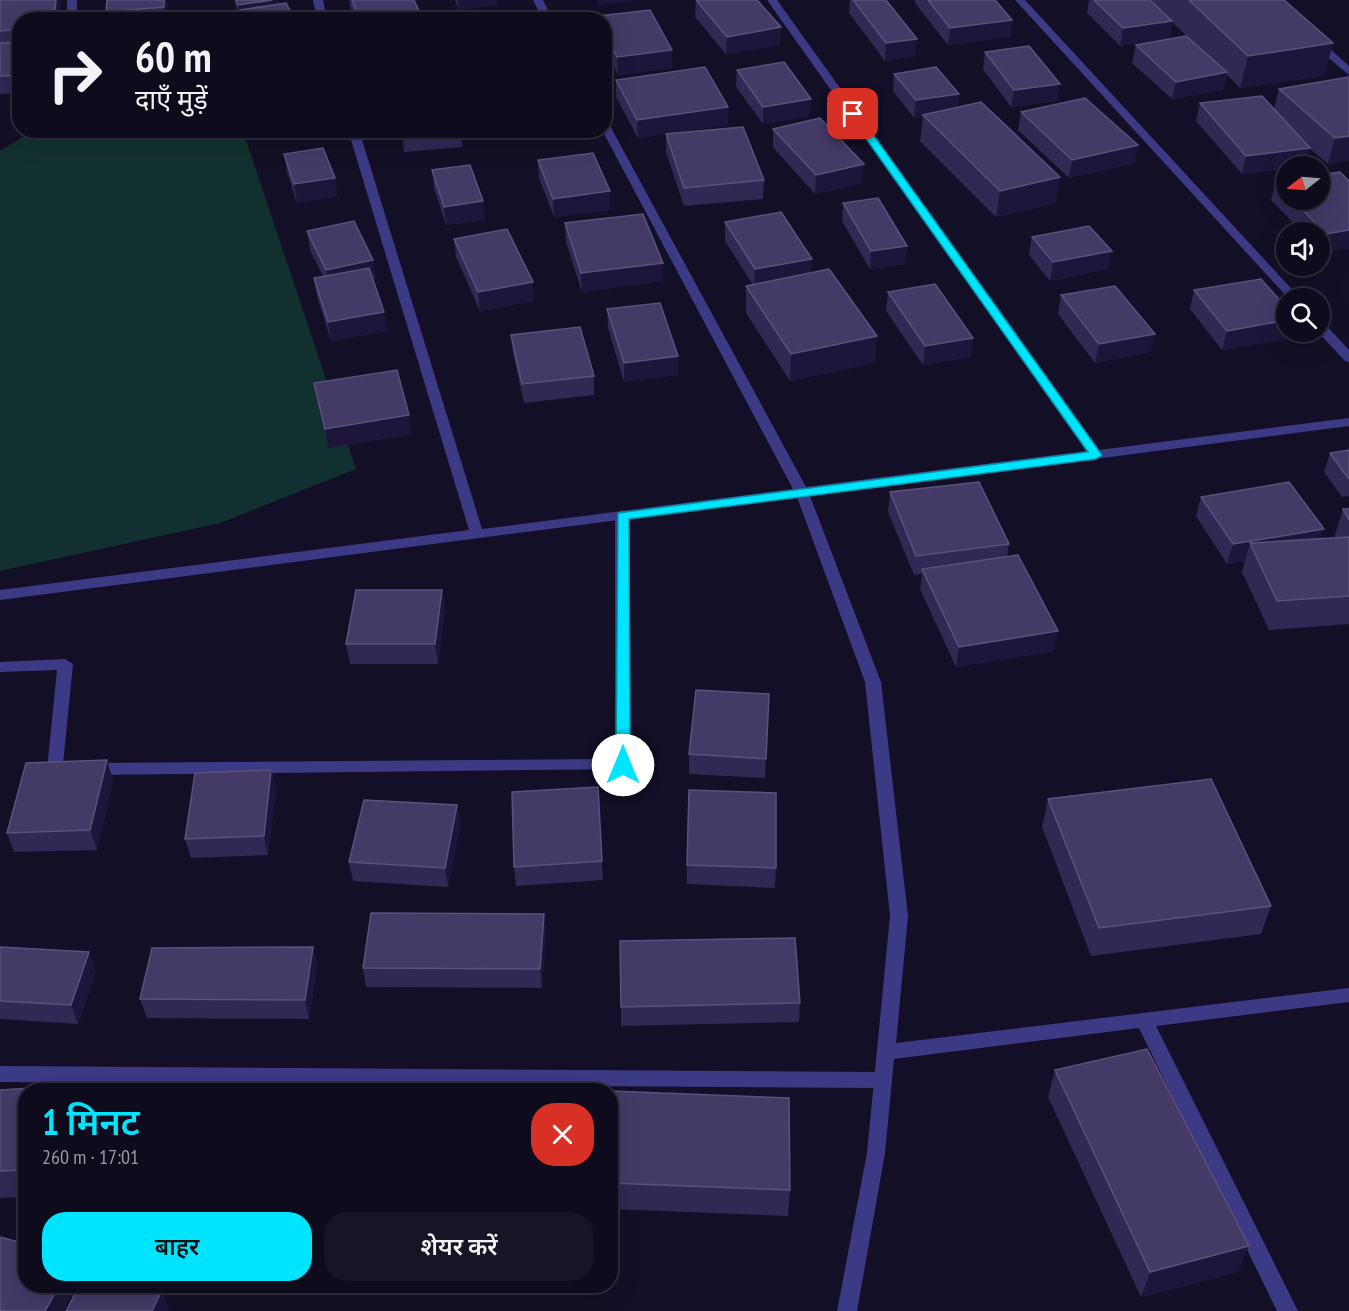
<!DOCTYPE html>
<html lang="hi">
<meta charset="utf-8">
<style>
body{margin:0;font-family:"PT Sans Narrow","Noto Sans Devanagari",sans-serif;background:#171425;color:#f1f3f6;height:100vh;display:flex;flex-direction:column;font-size:22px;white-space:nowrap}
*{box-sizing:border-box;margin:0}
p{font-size:20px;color:#9b9ba3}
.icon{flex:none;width:33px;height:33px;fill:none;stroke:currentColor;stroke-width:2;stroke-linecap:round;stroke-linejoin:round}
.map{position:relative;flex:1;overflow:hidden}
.details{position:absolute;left:18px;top:1083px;width:600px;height:210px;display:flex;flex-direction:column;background:#0e0b1c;border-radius:24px;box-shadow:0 6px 24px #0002,0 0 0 2px #2e2b3b}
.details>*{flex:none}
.guide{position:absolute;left:12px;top:12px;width:600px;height:126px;border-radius:24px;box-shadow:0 6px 24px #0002,0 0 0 2px #2e2b3b;background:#0e0b1c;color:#f1f3f6;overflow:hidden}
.needle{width:39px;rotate:253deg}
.controls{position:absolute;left:1276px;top:156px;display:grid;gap:12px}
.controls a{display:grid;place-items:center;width:54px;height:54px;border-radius:50%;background:#0e0b1c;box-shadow:0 6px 24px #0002,0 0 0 2px #2e2b3b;font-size:30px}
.pin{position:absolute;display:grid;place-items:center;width:51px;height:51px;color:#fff;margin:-26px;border-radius:12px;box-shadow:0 3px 9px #0006}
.me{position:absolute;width:66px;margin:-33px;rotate:0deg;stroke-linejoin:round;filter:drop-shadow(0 0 4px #0008)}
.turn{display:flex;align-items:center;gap:21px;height:126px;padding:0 24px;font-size:27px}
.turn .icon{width:78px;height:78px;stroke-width:2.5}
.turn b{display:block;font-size:42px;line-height:51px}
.round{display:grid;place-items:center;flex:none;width:63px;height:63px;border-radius:24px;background:#171425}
.headline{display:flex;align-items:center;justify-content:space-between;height:102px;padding:0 24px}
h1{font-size:36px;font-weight:600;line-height:45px;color:#00e5ff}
.cta{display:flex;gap:12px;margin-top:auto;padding:12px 24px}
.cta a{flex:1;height:69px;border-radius:24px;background:#00e5ff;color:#111;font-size:24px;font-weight:600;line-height:69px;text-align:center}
.cta a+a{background:#171425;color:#f1f3f6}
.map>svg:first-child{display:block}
.green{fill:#12302f}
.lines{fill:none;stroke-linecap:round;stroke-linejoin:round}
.service{fill:#3d3a85;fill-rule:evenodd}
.minor{fill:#3d3a85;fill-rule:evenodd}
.wall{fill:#312854}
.shaded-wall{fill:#1d163a}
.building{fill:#433a66;stroke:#5a527e;stroke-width:1.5}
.route{fill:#00e5ff;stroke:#0095a6;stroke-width:1.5}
</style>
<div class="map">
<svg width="1349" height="1311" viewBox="0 0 1349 1311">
<rect width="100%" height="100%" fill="#130f26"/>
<path class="green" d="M32 131H243L356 469 220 523 0 571V151Z"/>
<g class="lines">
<path class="service" d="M622 510 629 515 631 765 629 769 90 775 84 773 82 769 84 765 90 763 615 759V515Z
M65 659 73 664 63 764 72 766 74 770 72 774H49L47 770 57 670 0 672V662Z
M0 1066 883 1072 890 1074 892 1080 890 1086 883 1088 0 1082Z"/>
<path class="minor" d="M67 0H77V20H67Z
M313 0H323L327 20H317Z
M533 0H543L553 20H543Z
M767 0H777L1099 450 1349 418V426L810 496 881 682 908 916 896 1043 1349 988V1002L1156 1026 1298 1311H1277L1139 1028 894 1059 885 1153 857 1311H837L867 1153 890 916 865 682 797 497 0 600V590L469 530 348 130H359L482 529 793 489 602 130H604V121L609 124 806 487 1087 451Z
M1015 0H1025L1300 298H1288Z
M1312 40H1320L1349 66V75L1312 44Z
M1320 322 1324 323 1349 350V362L1345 361 1318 332Z"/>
</g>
<path class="wall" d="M0 0 61 4 20 20V93L0 94Z
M107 0H167L168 20H108L106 12Z
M234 0H278L279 4 295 20H240Z
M349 0H414L419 11V20H355L350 7Z
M455 0H497V5L459 10Z
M696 0 780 45 726 54 695 17Z
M850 0H886L915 56 885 61 849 13Z
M915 0H995L1012 20 1010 37 948 45 915 3Z
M1089 0H1284L1333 43 1324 76 1240 88 1227 75 1223 90 1172 99 1132 63 1136 45 1191 40 1172 22 1169 38 1120 46 1087 13Z
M650 10 672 50V68L618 75 604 47V20H597V16Z
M985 52 1057 101 1011 107 983 69Z
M737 70 810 116 763 124 736 87Z
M894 74 957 107 1056 203 996 217 920 141 923 117 914 118 893 91Z
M1349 77V160L1328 164 1309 148 1305 166 1242 174 1196 121 1200 103 1274 109 1279 89Z
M616 80 728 125 638 138 616 97Z
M1021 112 1138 145 1134 163 1069 178 1018 130Z
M773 129 862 183 815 194 773 147Z
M402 130H461L462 147 404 152Z
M666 134 764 180 763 199 684 206 666 152Z
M284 154 335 178 337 196 297 203 287 172Z
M538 160 610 210 554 217 539 178Z
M432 170 483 201 485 220 446 225 434 188Z
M1349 179V248L1321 252 1320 251V232H1302L1271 200 1276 182 1287 180V200H1320L1348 181Z
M843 203 907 246 905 264 870 269 842 221Z
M725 222 812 273 877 336 874 363 790 381 746 313V286L753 285 725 241Z
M565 223 663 281 582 292 566 242Z
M307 231 376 278 373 279 387 331 331 341 317 296 314 278 323 276 310 250Z
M1032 237 1108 269 1050 281 1029 255Z
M454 239 534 301 480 311 456 257Z
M1194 290 1291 338 1222 350 1190 309Z
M888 292 973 338 970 357 923 365 886 311Z
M1061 295 1155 334 1150 352 1095 363 1058 314Z
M607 309 678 356V375L624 382 608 328Z
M511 335 594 376V395L524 403 513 354Z
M314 383 412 434 328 448Z
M1349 450V496L1342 497 1324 472 1330 453Z
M890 492 1009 544 1007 556 1054 651 956 667 920 589 922 574 914 575 888 512Z
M1201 497 1321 539 1334 538 1343 509H1349V624L1269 630 1242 572 1245 561 1227 564 1196 516Z
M442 590 445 609 438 664H350L346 644Z
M769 694 765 778 689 774V754Z
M271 770 276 789 268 855 191 858 185 839Z
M113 780 97 850 14 852 7 833Z
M1048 799 1271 906 1261 934 1091 956 1042 827Z
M457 805 460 825 448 887 353 881 349 862Z
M602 861 603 880 516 886 514 867Z
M687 865 776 868 775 888 687 884Z
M544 914 546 933 542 988 366 987 363 968Z
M0 947 96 971 78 1024 0 1019Z
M313 947 317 966 309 1019 147 1018 140 999Z
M800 1003 799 1022 621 1026V1007Z
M1055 1070 1238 1272 1141 1297 1048 1097Z
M81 1085 83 1090H26V1197L0 1198V1090Z
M610 1091 790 1190 788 1216 610 1209Z"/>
<path class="shaded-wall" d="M56 0H60L61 4 60 20H54Z
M164 0H167L168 20H167L164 7Z
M272 0H278L281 16 240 10 241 20 238 5Z
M458 0H497V5L459 10Z
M598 0H633V1L598 5Z
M419 11V20H359V19Z
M1012 20 1010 37 948 45 950 28Z
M1172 21 1169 38 1120 46 1123 28Z
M781 27 780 45 726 54 727 37Z
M917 39 915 56 885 61 886 43Z
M1333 43 1324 76 1240 88 1248 56Z
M672 50V68L618 75 617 57Z
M1227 72 1223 90 1172 99 1176 82Z
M1060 84 1057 101 1011 107 1014 90Z
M959 94 957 111 923 115V117L914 118 916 100Z
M811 99 810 116 763 124V107Z
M728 107V125L638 138 637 120Z
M536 130H566L536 136Z
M1349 136V160L1328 164 1335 138Z
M1138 145 1134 163 1069 178 1072 160Z
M1310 148 1305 166H1287V168L1242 174 1246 156Z
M864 164 862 183 815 194 816 175Z
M1060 177 1056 203 996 217 1000 191Z
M335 178 337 196 297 203 294 184Z
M610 191V210L554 217 553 199Z
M483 201 485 220 446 225 444 207Z
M1349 230V248L1321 252 1326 234Z
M907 246 905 264 870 269 871 251Z
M1112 251 1108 269 1050 281 1053 262Z
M812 259 811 277 754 288 755 269Z
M373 260 376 278 329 289 326 270Z
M663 263V281L582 292 581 273Z
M533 282 534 301 480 311 478 292Z
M384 312 387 331 331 341 328 322Z
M1287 320V332H1293L1291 338 1222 350 1227 331Z
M1155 334 1150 352 1095 363 1099 344Z
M877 336 874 363 790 381 791 354Z
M973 338 970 357 923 365 925 346Z
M678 356V375L624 382V363Z
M409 415 412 434 328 448 325 429Z
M1324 529 1318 548 1250 543 1245 561 1227 564 1233 544Z
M442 590 445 609 438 664 435 644Z
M1058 631 1054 651 956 667 959 647Z
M107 760 113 780 97 850 90 830Z
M271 770 276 789 268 855 264 836Z
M457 805 460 825 448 887 445 868Z
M544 914 546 933 542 988 540 969Z
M313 947 317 966 309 1019 305 1000Z
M89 952 96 971 78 1024 71 1005Z
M1249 1246 1238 1272 1141 1297 1150 1272Z
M59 1286H77L63 1311H45Z
M162 1290 169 1307 167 1311H152Z"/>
<path class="building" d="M0 0H56L54 20H20V29L0 31Z
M107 0H164V7L106 12Z
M236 0H272L238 5Z
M352 0H414L419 11 359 19Z
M696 0H757L781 27 727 37Z
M853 0H886L917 39 886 43Z
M928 0H995L1012 20 950 28Z
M1094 0H1150L1172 21 1123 28Z
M1189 0H1284L1333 43 1248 56Z
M286 3 295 20H244L240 10Z
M650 10 672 50 617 57 604 31V20H599L597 16Z
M514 13 518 20H474Z
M1186 36 1227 72 1176 82 1136 45Z
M20 42V75L0 76V43Z
M1029 46 1060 84 1014 90 985 52Z
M784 62 811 99 763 107 737 70Z
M705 67 728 107 637 120 616 80Z
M936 67 959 94 916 100 894 74Z
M1349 77V136L1335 138 1279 89Z
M1262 96 1310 148 1246 156 1200 103Z
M1085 98 1138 145 1072 160 1021 112Z
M981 102 1060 177 1000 191 923 115Z
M820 118 864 164 816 175 773 129Z
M743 127 764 180 684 188 666 134Z
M402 130H444L402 134Z
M323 148 335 178 294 184 284 154Z
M593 153 610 191 553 199 538 160Z
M470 165 483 201 444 207 432 170Z
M1340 172 1349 181V230L1326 234 1293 200H1320V175Z
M1287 180V194L1276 182Z
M878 198 907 246 871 251 843 203Z
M781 212 812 259 755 269 725 222Z
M643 214 663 263 581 273 565 223Z
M354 221 373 260 326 270 307 231Z
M1089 226 1112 251 1053 262 1032 237Z
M507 229 533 282 478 292 454 239Z
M369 268 384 312 328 322 314 278Z
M829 269 877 336 791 354 746 286Z
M1261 279 1287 308V320L1227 331 1194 290Z
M935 284 973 338 925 346 888 292Z
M1115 286 1155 334 1099 344 1061 295Z
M660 303 678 356 624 363 607 309Z
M580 327 594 376 522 384 511 335Z
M397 370 409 415 325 429 314 383Z
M1349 450V477L1348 478 1330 453Z
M979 482 1009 544 916 556 890 492Z
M1289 482 1324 529 1233 544 1201 497Z
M1343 509H1349V520Z
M1349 537V596L1277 601 1250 543Z
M1018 555 1058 631 959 647 922 569Z
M356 590H442L435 644H346Z
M696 690 769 694 766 759 689 754Z
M107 760 90 830 7 833 26 763Z
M271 770 264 836 185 839 195 773Z
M1211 779 1271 906 1099 928 1048 799Z
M598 787 602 861 514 867 512 792Z
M689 790 776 793V868L687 865Z
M364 800 457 805 445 868 349 862Z
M371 913 544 914 540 969 363 968Z
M795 938 800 1003 621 1007 620 941Z
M0 947 89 952 71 1005 0 1001Z
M313 947 305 1000 140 999 152 948Z
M1147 1049 1249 1246 1150 1272 1055 1070Z
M545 1084V1090H358Z
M81 1085 80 1090H26V1170L0 1171V1090Z
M610 1091 789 1098 790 1190 610 1183Z
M0 1237 26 1244V1286H59L45 1311H4L0 1310Z
M79 1286H148L162 1290 152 1311H66Z"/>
<path class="route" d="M850 112H857L1102 455 1096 459 629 519 630 765 628 769H618L616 765 618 513 1088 452 850 116Z"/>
</svg>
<div class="controls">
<a><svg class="needle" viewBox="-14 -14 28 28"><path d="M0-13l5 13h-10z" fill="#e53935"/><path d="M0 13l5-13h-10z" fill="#9b9ba3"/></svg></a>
<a><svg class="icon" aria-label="sound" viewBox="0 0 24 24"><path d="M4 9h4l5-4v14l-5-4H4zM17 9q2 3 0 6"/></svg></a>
<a><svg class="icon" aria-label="search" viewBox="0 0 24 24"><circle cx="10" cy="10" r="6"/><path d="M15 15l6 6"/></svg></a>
</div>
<div class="pin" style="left:853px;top:114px;background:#d93025"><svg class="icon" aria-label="arrive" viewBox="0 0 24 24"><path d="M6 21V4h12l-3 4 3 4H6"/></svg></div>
<svg class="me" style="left:623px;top:765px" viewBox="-20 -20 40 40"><circle r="19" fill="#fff"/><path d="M0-13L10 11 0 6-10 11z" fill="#00e5ff"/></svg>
<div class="guide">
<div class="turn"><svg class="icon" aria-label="right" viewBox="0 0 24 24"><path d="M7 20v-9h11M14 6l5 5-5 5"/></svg><div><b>60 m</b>दाएँ मुड़ें</div></div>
</div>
<section class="details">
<div class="headline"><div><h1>1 मिनट</h1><p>260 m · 17:01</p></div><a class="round" style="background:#d93025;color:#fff"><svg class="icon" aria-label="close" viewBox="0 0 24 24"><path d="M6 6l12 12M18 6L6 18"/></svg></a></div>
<div class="cta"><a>बाहर</a><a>शेयर करें</a></div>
</section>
</div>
